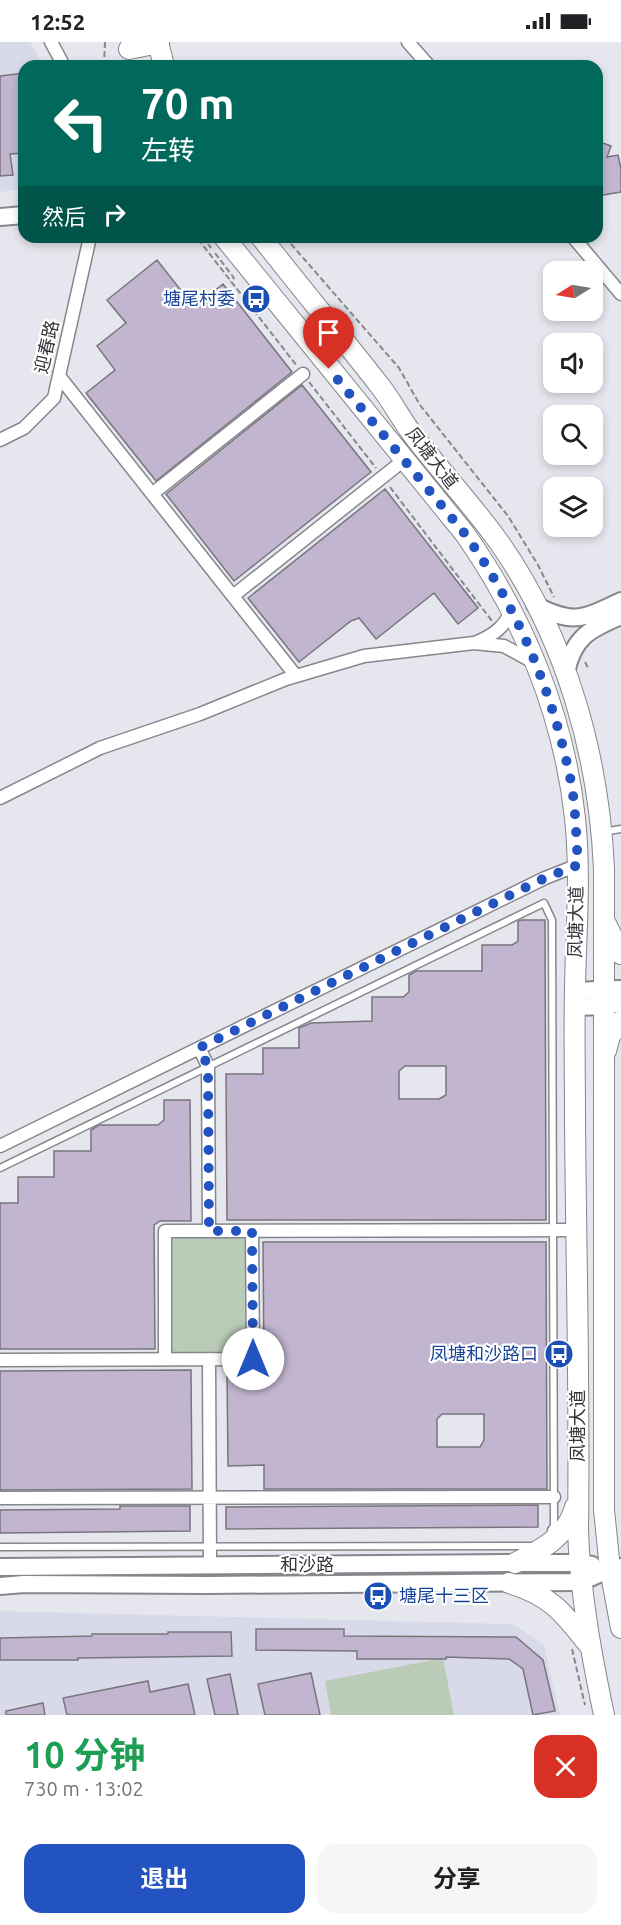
<!DOCTYPE html>
<html lang="zh">
<meta charset="utf-8">
<style>
body{margin:0;font-family:Ubuntu,"Noto Sans SC",sans-serif;background:#f6f6f6;color:#202124;height:100vh;display:flex;flex-direction:column;font-size:22px;white-space:nowrap}
*{box-sizing:border-box;margin:0}
p{font-size:20px;color:#757577}
.icon{flex:none;width:33px;height:33px;fill:none;stroke:currentColor;stroke-width:2;stroke-linecap:round;stroke-linejoin:round}
.map{position:relative;height:1673px;overflow:hidden}
.side{display:flex;flex-direction:column;background:#fff;flex:1}
.side>*{flex:none}
.banner{position:absolute;left:18px;top:18px;width:585px;height:183px;border-radius:18px;box-shadow:0 3px 9px #0003;background:#00695c;color:#fff;overflow:hidden}
.needle{width:39px;rotate:259deg}
.controls{position:absolute;left:543px;top:219px;display:grid;gap:12px}
.controls a{display:grid;place-items:center;width:60px;height:60px;border-radius:12px;background:#fff;box-shadow:0 3px 9px #0003;font-size:30px}
.pin{position:absolute;display:grid;place-items:center;width:51px;height:51px;color:#fff;margin:-62px -26px;border-radius:50% 50% 50% 0;rotate:-45deg;box-shadow:0 0 6px #0007}
.pin .icon{rotate:45deg}
.me{position:absolute;width:66px;margin:-33px;rotate:0deg;stroke-linejoin:round;filter:drop-shadow(0 0 4px #0008)}
.turn{display:flex;align-items:center;gap:21px;height:126px;padding:0 24px;font-size:27px}
.turn .icon{width:78px;height:78px;stroke-width:2.5}
.turn b{display:block;font-size:42px;line-height:51px}
.then{display:flex;align-items:center;height:57px;padding:0 24px;background:#0003;gap:12px;font-size:22px}
.round{display:grid;place-items:center;flex:none;width:63px;height:63px;border-radius:18px;background:#f6f6f6}
.summary{display:flex;align-items:center;justify-content:space-between;height:102px;padding:0 24px}
h1{font-size:36px;font-weight:700;line-height:45px;color:#1e9e55}
.button{display:flex;gap:12px;margin-top:auto;padding:12px 24px}
.button a{flex:1;height:69px;border-radius:18px;background:#2253c0;color:#fff;font-size:24px;font-weight:700;line-height:69px;text-align:center}
.button a+a{background:#f6f6f6;color:#202124}
.status{display:flex;justify-content:space-between;align-items:center;height:42px;padding:0 30px;background:#fff;direction:ltr}
.status svg{height:16px;fill:currentColor}
.map>svg:first-child{display:block}
.built{fill:#d9dae9}
.green{fill:#baccb7}
.building{fill:#c2b5d0;stroke:#78757b;stroke-width:1.5;fill-rule:evenodd}
.lines{fill:none;stroke-linecap:round;stroke-linejoin:round}
.lane-casing{stroke:#86878d;stroke-width:9}
.street-casing{stroke:#86878d;stroke-width:15}
.secondary-casing{stroke:#86878d;stroke-width:20}
.primary-casing{stroke:#86878d;stroke-width:22}
.path{stroke:#87888c;stroke-width:2;stroke-dasharray:6 3;stroke-linecap:butt}
.lane{stroke:#fff;stroke-width:6}
.street{stroke:#fff;stroke-width:12}
.secondary{stroke:#fff;stroke-width:16}
.primary{stroke:#fff;stroke-width:20}
.route{stroke:#2253c0;stroke-width:10;stroke-dasharray:0 18}
.labels{text-anchor:middle;stroke-width:4.5;stroke-linejoin:round;paint-order:stroke}
.transit-label{font-size:18px;fill:#164399;stroke:#fff;text-anchor:end}
.street-label{font-size:18px;fill:#353538;stroke:#fff}
</style>
<div class="status"><b>12:52</b><svg viewBox="0 0 49 12"><path d="M0 12V9h3v3zM5 12V6h3v6zM10 12V3h3v9zM15 12V0h3v12zM26 1h20v11H26zM47 4h2v5h-2z"/></svg></div>
<div class="map">
<svg width="621" height="1673" viewBox="0 0 621 1673">
<rect width="100%" height="100%" fill="#e6e7ee"/>
<path class="built" d="M0 0H30L43 24H24V147L0 150Z
M0 1569 513 1582 544 1603 560 1673H0Z"/>
<path class="green" d="M247 1194 248 1312H171L170 1195Z
M443 1616 454 1673H331L325 1639Z"/>
<path class="building" d="M24 31V111L10 112 13 133 0 134V34Z
M597 99 611 104 607 115 618 113 621 127V150L597 154Z
M157 218 194 265 223 242 292 330 156 439 86 351 115 328 97 304 126 281 107 258Z
M302 343 371 430 234 539 166 452Z
M385 447 478 566 458 582 434 551 376 597 359 576 351 579 299 620 248 556Z
M522 878H545L546 1178H227L226 1032H263V1006H299V986L311 981 372 979V955H403L409 950V933L416 929H482V903H512L518 899V879ZM405 1024H446V1053L439 1057H399V1029Z
M164 1058H190L191 1179H160L154 1183 155 1307H0V1161H18V1135H54V1109H91V1088L99 1083H158L164 1078Z
M263 1200H546L547 1447H264V1423L228 1424 227 1328H257L264 1325ZM442 1372H484V1398L480 1405H437V1377Z
M191 1328 192 1447 0 1448V1329Z
M538 1463V1485L226 1487V1465Z
M120 1464H190V1489L0 1491V1468L120 1467Z
M256 1587H344V1594L516 1595 543 1618 555 1669 533 1673 523 1627 509 1617 446 1615V1617H357V1609L256 1608Z
M168 1590H231L232 1614 78 1616V1618H0V1596L92 1594V1592H168Z
M311 1631 320 1673H265L258 1642Z
M230 1632 238 1673H215L207 1637Z
M148 1639 150 1650 188 1642 195 1673H67L63 1656Z
M43 1661 45 1673H6V1669Z"/>
<g class="lines">
<g class="lane-casing">
<path id="lane" d="M603 790 621 787
M0 1126 544 861 552 878 554 1484 551 1488
M0 1505 533 1504"/>
</g>
<g class="street-casing">
<path id="street" d="M51 0 64 24
M408 0 429 24
M573 195 621 252
M59 334 296 634
M0 398 24 386 54 356 90 195
M152 452 303 332
M233 554 404 418
M477 600C494 593 506 584 512 566
M0 756 100 706 200 672 286 637 364 614 474 601 504 604 533 620
M199 1006 208 1024 209 1189
M0 1104 545 836 578 823
M165 1317V1189L576 1188
M209 1317 210 1523
M0 1318 253 1317 252 1189
M0 1456 554 1455"/>
</g>
<g class="secondary-casing">
<path id="secondary" d="M0 175 24 173
M535 563C574 583 583 577 621 559
M566 631C573 595 590 587 621 574
M575 949 621 947
M575 965 604 964 621 961
M0 1525 515 1521H579L592 1523
M0 1544 24 1542 208 1543 581 1540 610 1527 621 1525"/>
</g>
<g class="primary-casing">
<path id="primary" d="M158 0 164 24
M129 7 159 1
M224 195 465 492C524 576 564 674 575 776 581 832 576 889 575 945 574 989 575 1034 575 1078 576 1215 580 1352 578 1488 580 1551 591 1611 604 1673
M261 195C300 245 341 294 380 344 391 358 400 375 410 389 439 428 473 463 501 503 566 597 599 713 604 827V1468L610 1527 621 1586
M606 882 621 912
M606 1009 610 994 621 979
M515 1521C541 1508 567 1495 575 1465
M509 1541C550 1553 563 1570 588 1602"/>
</g>
<path class="path" d="M104 24 105 0
M203 195 211 206
M285 195 399 326 420 363 508 474 538 523 554 555
M198 197 297 324
M215 211 234 236 230 239
M309 340 376 426
M390 445 492 579
M585 620 589 628
M572 1607 585 1663"/>
<use href="#lane" class="lane"/>
<use href="#street" class="street"/>
<use href="#secondary" class="secondary"/>
<use href="#primary" class="primary"/>
</g>
<g class="lines">
<path class="route" d="M253 1317 252 1189H209L208 1024 199 1006 545 836 578 823C576 795 576 767 571 740 553 651 518 566 465 492L329 327"/>
</g>
<defs>
<g id="bus-disc" transform="scale(1.5)"><circle r="9.5" fill="#1a4fb4" stroke="#fff"/><path d="M-5-6H5V4H4V6H2V4H-2V6H-4V4H-5ZM-3.5-4V0h7V-4ZM-3.5 1.2v1.5H-2V1.2ZM2 1.2v1.5H3.5V1.2Z" fill="#fff"/></g>
</defs>
<g fill-rule="evenodd">
<use href="#bus-disc" x="256" y="257"/>
<use href="#bus-disc" x="559" y="1312"/>
<use href="#bus-disc" x="378" y="1554"/>
</g>
<g class="labels">
<g class="transit-label">
<text x="235" y="263">塘尾村委</text>
<text x="538" y="1318">凤塘和沙路口</text>
<text x="399" y="1560" text-anchor="start">塘尾十三区</text>
</g>
<g class="street-label">
<text transform="translate(47 305) rotate(-77)" y="6">迎春路</text>
<text transform="translate(432 416) rotate(52)" y="6">凤塘大道</text>
<text transform="translate(576 880) rotate(-89)" y="6">凤塘大道</text>
<text transform="translate(578 1384) rotate(-90)" y="6">凤塘大道</text>
<text x="307" y="1529">和沙路</text>
</g>
</g>
</svg>
<div class="controls">
<a><svg class="needle" viewBox="-14 -14 28 28"><path d="M0-13l5 13h-10z" fill="#e53935"/><path d="M0 13l5-13h-10z" fill="#757577"/></svg></a>
<a><svg class="icon" aria-label="sound" viewBox="0 0 24 24"><path d="M4 9h4l5-4v14l-5-4H4zM17 9q2 3 0 6"/></svg></a>
<a><svg class="icon" aria-label="search" viewBox="0 0 24 24"><circle cx="10" cy="10" r="6"/><path d="M15 15l6 6"/></svg></a>
<a><svg class="icon" aria-label="layers" viewBox="0 0 24 24"><path d="M12 4l9 5-9 5-9-5zM3 14l9 5 9-5"/></svg></a>
</div>
<div class="pin" style="left:329px;top:327px;background:#d93025"><svg class="icon" aria-label="arrive" viewBox="0 0 24 24"><path d="M6 21V4h12l-3 4 3 4H6"/></svg></div>
<svg class="me" style="left:253px;top:1317px" viewBox="-20 -20 40 40"><circle r="19" fill="#fff"/><path d="M0-13L10 11 0 6-10 11z" fill="#2253c0"/></svg>
<div class="banner">
<div class="turn"><svg class="icon" aria-label="left" viewBox="0 0 24 24"><path d="M17 20v-9H6M10 6l-5 5 5 5"/></svg><div><b>70 m</b>左转</div></div>
<div class="then">然后<svg class="icon" aria-label="right" viewBox="0 0 24 24"><path d="M7 20v-9h11M14 6l5 5-5 5"/></svg></div>
</div>
</div>
<section class="side">
<div class="summary"><div><h1>10 分钟</h1><p>730 m · 13:02</p></div><a class="round" style="background:#d93025;color:#fff"><svg class="icon" aria-label="close" viewBox="0 0 24 24"><path d="M6 6l12 12M18 6L6 18"/></svg></a></div>
<div class="button"><a>退出</a><a>分享</a></div>
</section>
